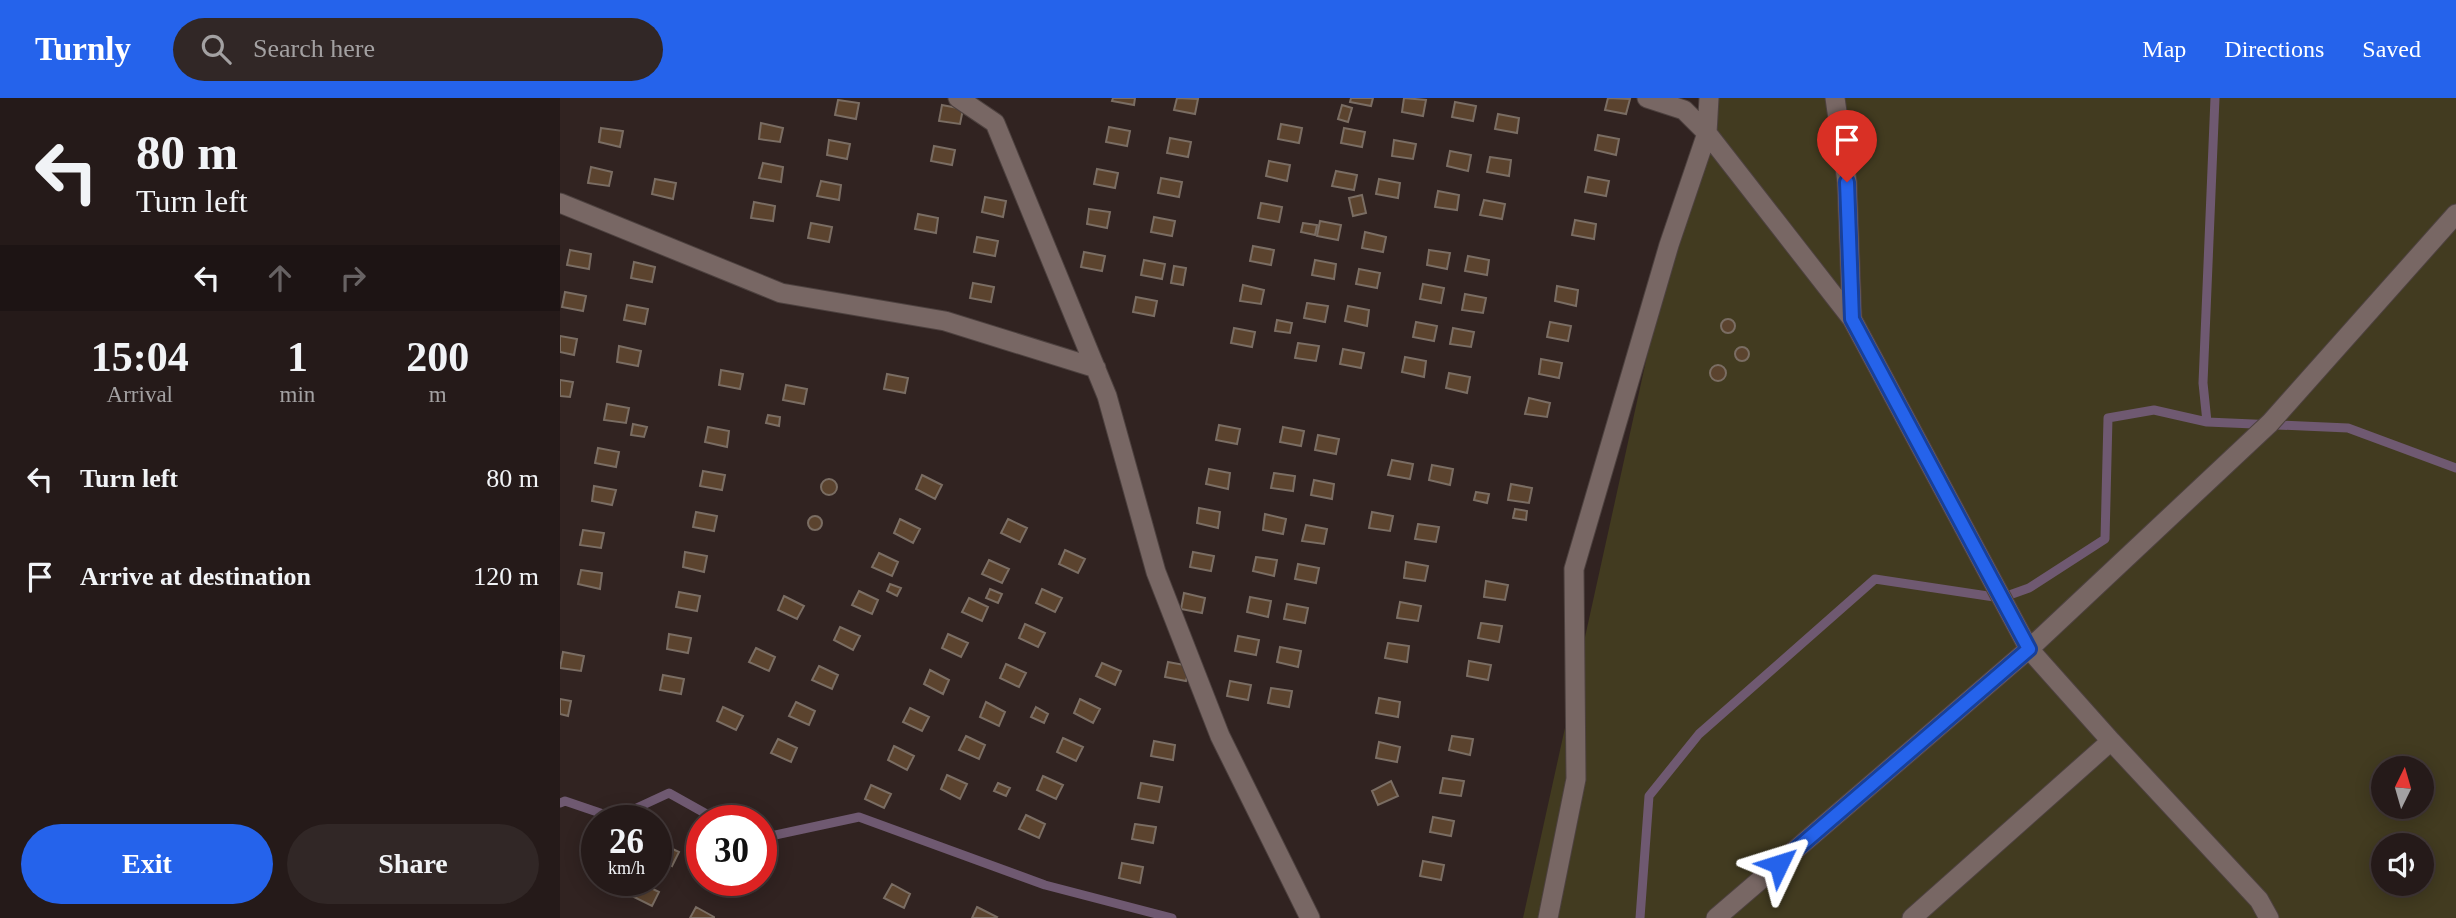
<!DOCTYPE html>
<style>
body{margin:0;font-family:Georgia,serif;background:#312726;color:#f1f3f6;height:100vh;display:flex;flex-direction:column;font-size:26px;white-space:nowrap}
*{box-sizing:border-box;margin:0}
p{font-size:23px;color:#a3a1a2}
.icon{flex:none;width:38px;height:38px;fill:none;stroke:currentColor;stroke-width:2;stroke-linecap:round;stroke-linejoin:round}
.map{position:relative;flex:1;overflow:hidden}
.sheet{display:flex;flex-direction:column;background:#251a19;width:560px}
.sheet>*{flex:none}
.top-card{background:#251a19;color:#f1f3f6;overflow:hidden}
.needle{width:46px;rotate:5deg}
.controls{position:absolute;left:1811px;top:658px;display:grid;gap:14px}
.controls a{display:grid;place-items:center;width:63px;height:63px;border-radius:50%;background:#251a19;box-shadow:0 4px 18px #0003,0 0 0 2px #423838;font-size:35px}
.speed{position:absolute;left:21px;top:707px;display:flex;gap:14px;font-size:35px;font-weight:700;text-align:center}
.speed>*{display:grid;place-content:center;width:91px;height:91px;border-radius:50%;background:#251a19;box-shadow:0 4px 18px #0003,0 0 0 2px #423838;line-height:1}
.speed small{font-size:18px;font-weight:400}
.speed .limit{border:10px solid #d22;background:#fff;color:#111}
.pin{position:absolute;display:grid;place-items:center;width:60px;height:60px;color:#fff;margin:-72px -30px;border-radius:50% 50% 50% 0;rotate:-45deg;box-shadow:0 0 7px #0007}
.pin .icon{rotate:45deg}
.me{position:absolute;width:77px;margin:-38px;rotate:49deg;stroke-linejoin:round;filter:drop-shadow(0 0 5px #0008)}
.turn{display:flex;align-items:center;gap:24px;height:147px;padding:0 21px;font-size:32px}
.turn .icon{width:91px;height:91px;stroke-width:2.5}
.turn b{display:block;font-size:49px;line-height:60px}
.lanes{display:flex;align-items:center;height:66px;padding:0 21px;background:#0003;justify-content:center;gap:35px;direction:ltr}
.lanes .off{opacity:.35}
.eta{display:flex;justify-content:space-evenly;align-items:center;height:119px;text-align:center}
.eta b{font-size:42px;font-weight:700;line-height:49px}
.cta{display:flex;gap:14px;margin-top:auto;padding:14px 21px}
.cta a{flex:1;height:80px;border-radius:42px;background:#2563eb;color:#fff;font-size:28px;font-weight:700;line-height:80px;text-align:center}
.cta a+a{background:#312726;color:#f1f3f6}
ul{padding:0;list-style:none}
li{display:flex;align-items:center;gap:21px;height:98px;padding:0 21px}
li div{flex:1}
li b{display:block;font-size:26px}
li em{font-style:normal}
header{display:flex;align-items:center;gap:42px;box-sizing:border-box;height:98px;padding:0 35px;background:#2563eb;color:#fff}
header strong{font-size:33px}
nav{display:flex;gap:38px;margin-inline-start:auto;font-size:24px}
.search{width:490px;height:63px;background:#312726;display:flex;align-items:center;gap:18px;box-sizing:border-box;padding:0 24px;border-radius:38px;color:#a3a1a2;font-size:26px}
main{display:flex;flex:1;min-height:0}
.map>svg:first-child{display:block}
.green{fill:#423b20;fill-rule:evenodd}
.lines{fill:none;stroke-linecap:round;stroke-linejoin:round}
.stream{stroke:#6f5971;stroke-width:9}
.building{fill:#5b432e;stroke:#7a6d63;stroke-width:2}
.minor-casing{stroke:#4d413f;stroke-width:21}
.minor{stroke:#786764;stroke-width:19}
.route-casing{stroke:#184099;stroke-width:18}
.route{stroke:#2563eb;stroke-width:12}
</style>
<header>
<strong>Turnly</strong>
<div class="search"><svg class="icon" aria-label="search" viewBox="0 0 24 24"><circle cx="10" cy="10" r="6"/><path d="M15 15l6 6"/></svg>Search here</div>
<nav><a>Map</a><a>Directions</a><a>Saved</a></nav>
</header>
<main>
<section class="sheet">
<div class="top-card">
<div class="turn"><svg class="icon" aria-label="left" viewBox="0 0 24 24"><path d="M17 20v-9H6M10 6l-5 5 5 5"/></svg><div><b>80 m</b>Turn left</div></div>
<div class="lanes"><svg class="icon" aria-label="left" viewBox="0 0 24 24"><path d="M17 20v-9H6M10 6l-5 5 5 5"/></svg><svg class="icon off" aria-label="ahead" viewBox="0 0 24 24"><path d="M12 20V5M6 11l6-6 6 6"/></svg><svg class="icon off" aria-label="right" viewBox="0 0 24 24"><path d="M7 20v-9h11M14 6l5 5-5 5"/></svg></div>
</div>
<div class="eta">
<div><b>15:04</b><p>Arrival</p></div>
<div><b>1</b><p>min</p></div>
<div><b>200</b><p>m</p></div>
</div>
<ul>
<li><svg class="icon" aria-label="left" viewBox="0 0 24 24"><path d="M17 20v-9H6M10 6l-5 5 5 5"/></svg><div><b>Turn left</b></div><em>80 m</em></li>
<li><svg class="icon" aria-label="arrive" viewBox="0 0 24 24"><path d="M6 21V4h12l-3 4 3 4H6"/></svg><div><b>Arrive at destination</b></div><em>120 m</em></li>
</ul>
<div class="cta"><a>Exit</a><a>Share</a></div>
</section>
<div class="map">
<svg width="1896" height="820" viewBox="0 0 1896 820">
<rect width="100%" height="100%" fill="#312321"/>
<path class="green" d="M1144 0H1896V820H963ZM1824 670H1862V709H1824ZM1824 747H1862V786H1824Z"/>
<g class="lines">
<path class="stream" d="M1655 0 1643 285 1647 324 1788 330 1896 370
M0 705 5 703 55 720 109 695 159 723
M201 740 299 719 485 787 612 820
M1080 820 1089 698 1139 636 1315 481 1441 500 1469 490 1545 441 1548 320 1594 312 1647 324"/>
</g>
<path class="building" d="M553 0H575L574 7 552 3Z
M617 0 638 1 635 16 614 12Z
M791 0H813L811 8 790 4Z
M844 0 866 2 863 18 842 14Z
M1048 0 1070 1 1066 16 1045 12Z
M278 2 299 5 296 21 275 17Z
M895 4 916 8 913 23 892 19Z
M382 7 403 11 400 26 379 23Z
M782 7 792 10 788 24 778 21Z
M938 16 959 20 957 35 935 31Z
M201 25 223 30 220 44 199 41Z
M721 26 742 30 739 45 718 41Z
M549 29 570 33 567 48 546 44Z
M41 30 63 33 60 49 39 44Z
M784 30 805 34 802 49 781 45Z
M1038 37 1059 41 1056 57 1035 52Z
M610 40 631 44 628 59 607 55Z
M269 42 290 46 287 61 267 57Z
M834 42 856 46 853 61 832 58Z
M374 48 395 52 392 67 371 63Z
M890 53 911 57 908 73 887 68Z
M930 59 951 62 949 78 927 74Z
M709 63 730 67 727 83 706 78Z
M203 65 223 69 221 84 199 80Z
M31 69 52 74 49 88 28 85Z
M537 71 558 75 555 90 534 86Z
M776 73 797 77 794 92 772 88Z
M1028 79 1049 83 1046 98 1025 94Z
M601 80 622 84 619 99 598 95Z
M95 81 116 85 113 101 92 96Z
M819 81 840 85 838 100 816 96Z
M261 83 281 87 279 102 257 98Z
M878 93 899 97 897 112 875 109Z
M802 97 806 115 793 118 789 100Z
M425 99 446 103 443 119 422 114Z
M924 102 945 106 942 121 920 117Z
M194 104 215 108 213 123 191 120Z
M701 105 722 109 719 124 698 120Z
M529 111 550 114 547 130 527 126Z
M358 116 378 120 376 135 355 131Z
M594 119 615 123 612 138 591 134Z
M1015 122 1036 126 1034 141 1012 137Z
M760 123 781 127 778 142 757 138Z
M251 125 272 129 269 144 248 140Z
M743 125 757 127 755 137 741 134Z
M805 134 826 139 823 154 802 150Z
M417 139 438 143 435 158 414 154Z
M693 148 714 152 711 167 690 163Z
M10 152 31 156 29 171 7 167Z
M869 152 890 155 887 171 867 167Z
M524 154 545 158 542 173 521 169Z
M908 158 929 162 927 177 905 173Z
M584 162 605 166 602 181 581 177Z
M755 162 776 166 774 181 752 177Z
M74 164 95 169 92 184 71 180Z
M614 168 626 170 623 187 611 185Z
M799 171 820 175 817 190 796 186Z
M413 185 434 189 431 204 410 200Z
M863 186 884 190 881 205 860 201Z
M683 187 704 192 701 206 680 203Z
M997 188 1018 192 1016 208 995 203Z
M5 194 26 198 23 213 2 209Z
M905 196 926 200 923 215 902 212Z
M576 199 597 203 594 218 573 214Z
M747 205 768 208 765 224 744 220Z
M67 207 88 211 85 226 64 222Z
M788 208 809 212 807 228 785 223Z
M1161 228a7 7 0 1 1 14 0a7 7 0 1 1-14 0Z
M717 222 732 225 730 235 715 233Z
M856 224 877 228 874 243 853 239Z
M990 224 1011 228 1008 243 987 239Z
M674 230 695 234 692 249 671 245Z
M893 230 914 234 911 249 890 246Z
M0 238 17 241 14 257 0 254Z
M738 245 759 248 756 263 735 260Z
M59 248 81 253 78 268 57 264Z
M1175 256a7 7 0 1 1 14 0a7 7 0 1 1-14 0Z
M783 251 804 255 801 270 780 266Z
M845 259 866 263 864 279 842 274Z
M981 261 1002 265 999 280 979 276Z
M1150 275a8 8 0 1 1 16 0a8 8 0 1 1-16 0Z
M161 272 183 276 180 291 159 287Z
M889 275 910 279 907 295 886 290Z
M327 276 348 280 345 295 324 291Z
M0 282 13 284 10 299 0 298Z
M226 287 247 291 244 306 223 302Z
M969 300 990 305 987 319 965 316Z
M47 306 69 310 66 325 44 322Z
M208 317 220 319 219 328 206 325Z
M73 326 87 329 84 339 71 337Z
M659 327 680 331 677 346 656 342Z
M148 329 169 333 167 349 145 344Z
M723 329 744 333 741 348 720 344Z
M758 337 779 341 776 356 755 352Z
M38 350 59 354 56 369 35 365Z
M832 362 853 366 850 381 828 377Z
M872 367 893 371 890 387 869 382Z
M649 371 670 375 668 391 646 386Z
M143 373 165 377 162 392 140 388Z
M714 375 735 378 733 393 711 390Z
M362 377 382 387 375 401 356 391Z
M261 389a8 8 0 1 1 16 0a8 8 0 1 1-16 0Z
M754 382 774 386 772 401 751 397Z
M951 386 972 390 969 405 948 402Z
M34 388 56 392 52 407 32 403Z
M916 394 929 396 927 405 914 402Z
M639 410 660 414 658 430 637 425Z
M955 411 967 413 966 422 953 420Z
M136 414 157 418 154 433 133 429Z
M812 414 833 418 830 433 809 430Z
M705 416 726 421 723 436 703 432Z
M248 425a7 7 0 1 1 14 0a7 7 0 1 1-14 0Z
M340 421 360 431 353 445 334 435Z
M448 421 467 430 460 444 441 435Z
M858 426 879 429 876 444 855 441Z
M746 427 767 431 764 446 742 443Z
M23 432 44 435 41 450 20 447Z
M505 452 525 461 518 475 499 466Z
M125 454 147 458 144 474 123 469Z
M633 454 654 458 651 473 630 469Z
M319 455 338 464 332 478 312 469Z
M696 459 717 462 714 478 693 473Z
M429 462 449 471 442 485 422 476Z
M846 464 868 468 865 483 844 480Z
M738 466 759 470 756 485 735 481Z
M21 472 42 475 40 491 18 486Z
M926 483 948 487 945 502 924 499Z
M330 486 341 490 337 498 327 493Z
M430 491 442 496 438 505 426 500Z
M482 491 502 500 495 514 476 505Z
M299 493 318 502 312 516 292 507Z
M119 494 140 498 137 513 116 509Z
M624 495 645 500 642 515 621 511Z
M224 498 244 508 237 521 218 512Z
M690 499 711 503 708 519 687 514Z
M409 500 428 509 422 523 402 514Z
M840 504 861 508 858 523 837 520Z
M727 506 748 510 745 525 724 521Z
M921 525 942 528 939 544 918 540Z
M465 526 485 535 478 549 459 540Z
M280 529 300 538 293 552 274 542Z
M109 536 131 540 128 555 107 551Z
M388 536 408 545 401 559 382 550Z
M678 538 699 542 696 557 675 553Z
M828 545 849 548 847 564 825 560Z
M720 549 741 553 738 569 717 564Z
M196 550 215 559 209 573 189 564Z
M3 554 24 558 21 573 0 570Z
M909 563 931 567 928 582 907 578Z
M608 564 630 568 626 583 605 579Z
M542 565 561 573 555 587 536 578Z
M446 566 466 575 459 589 440 580Z
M259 568 278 577 272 591 252 582Z
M370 572 389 582 383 596 364 586Z
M103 577 124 581 121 596 100 592Z
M670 583 691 587 688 602 667 598Z
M711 590 732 593 729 609 708 605Z
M819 600 840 604 838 619 816 615Z
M0 601 11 603 8 618 0 616Z
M520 601 540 611 533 625 514 615Z
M236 604 255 613 249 627 229 618Z
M426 604 445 614 439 628 420 619Z
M163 609 183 618 176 632 157 623Z
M476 609 488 616 484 625 471 619Z
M350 610 369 619 362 633 343 624Z
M406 638 425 647 419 661 399 652Z
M892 638 913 641 910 657 889 652Z
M503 640 523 649 516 663 497 654Z
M218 641 237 650 231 664 211 655Z
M594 643 615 647 613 662 591 658Z
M819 644 840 649 837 664 816 660Z
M334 648 354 658 347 672 328 662Z
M387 677 407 686 400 701 381 691Z
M483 678 503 687 496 701 477 692Z
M883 680 904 683 901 698 880 695Z
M831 683 838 698 818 707 812 693Z
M438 685 450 690 446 698 434 693Z
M581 685 602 689 599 704 578 700Z
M311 687 331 696 324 710 305 701Z
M466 717 485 726 479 740 459 731Z
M873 719 894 723 891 738 870 734Z
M575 726 596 729 593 745 572 741Z
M100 745 119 754 112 768 96 759V752Z
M863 763 884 767 881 782 860 778Z
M562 765 583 769 580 785 559 780Z
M151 782H169L174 785 166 798 147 788Z
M79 784 99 794 92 808 72 798Z
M332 786 350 796 344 810 324 800Z
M136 809 154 819V820H130Z
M417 809 437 819 436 820H412Z"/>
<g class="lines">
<g class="minor-casing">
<path id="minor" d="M398 0 435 25 547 298 596 474 660 638 750 820
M1087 0 1124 12 1147 35 1292 221
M1275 0 1287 84 1292 221 1469 551 1551 643 1352 820
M0 105 221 195 385 223 536 270
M1551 643 1699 802 1709 820
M988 820 1016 681 1014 471 1109 147 1147 35 1149 0
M1156 820 1469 551 1710 325 1896 116"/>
</g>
<use href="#minor" class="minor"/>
</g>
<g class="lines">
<g class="route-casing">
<path id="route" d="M1219 766 1469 551 1292 221 1287 84"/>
</g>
<use href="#route" class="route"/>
</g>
</svg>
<div class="controls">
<a><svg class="needle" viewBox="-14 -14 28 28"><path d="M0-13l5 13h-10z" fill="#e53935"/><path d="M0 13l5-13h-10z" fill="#a3a1a2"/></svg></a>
<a><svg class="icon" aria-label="sound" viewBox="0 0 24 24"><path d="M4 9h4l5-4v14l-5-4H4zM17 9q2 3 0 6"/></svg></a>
</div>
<div class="speed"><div>26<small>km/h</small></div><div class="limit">30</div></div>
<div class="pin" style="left:1287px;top:84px;background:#d93025"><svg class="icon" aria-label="arrive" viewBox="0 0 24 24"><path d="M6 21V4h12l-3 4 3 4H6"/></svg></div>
<svg class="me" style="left:1219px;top:766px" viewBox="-20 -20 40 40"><path d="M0-17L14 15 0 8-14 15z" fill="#2563eb" stroke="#fff" stroke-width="4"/></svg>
</div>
</main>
